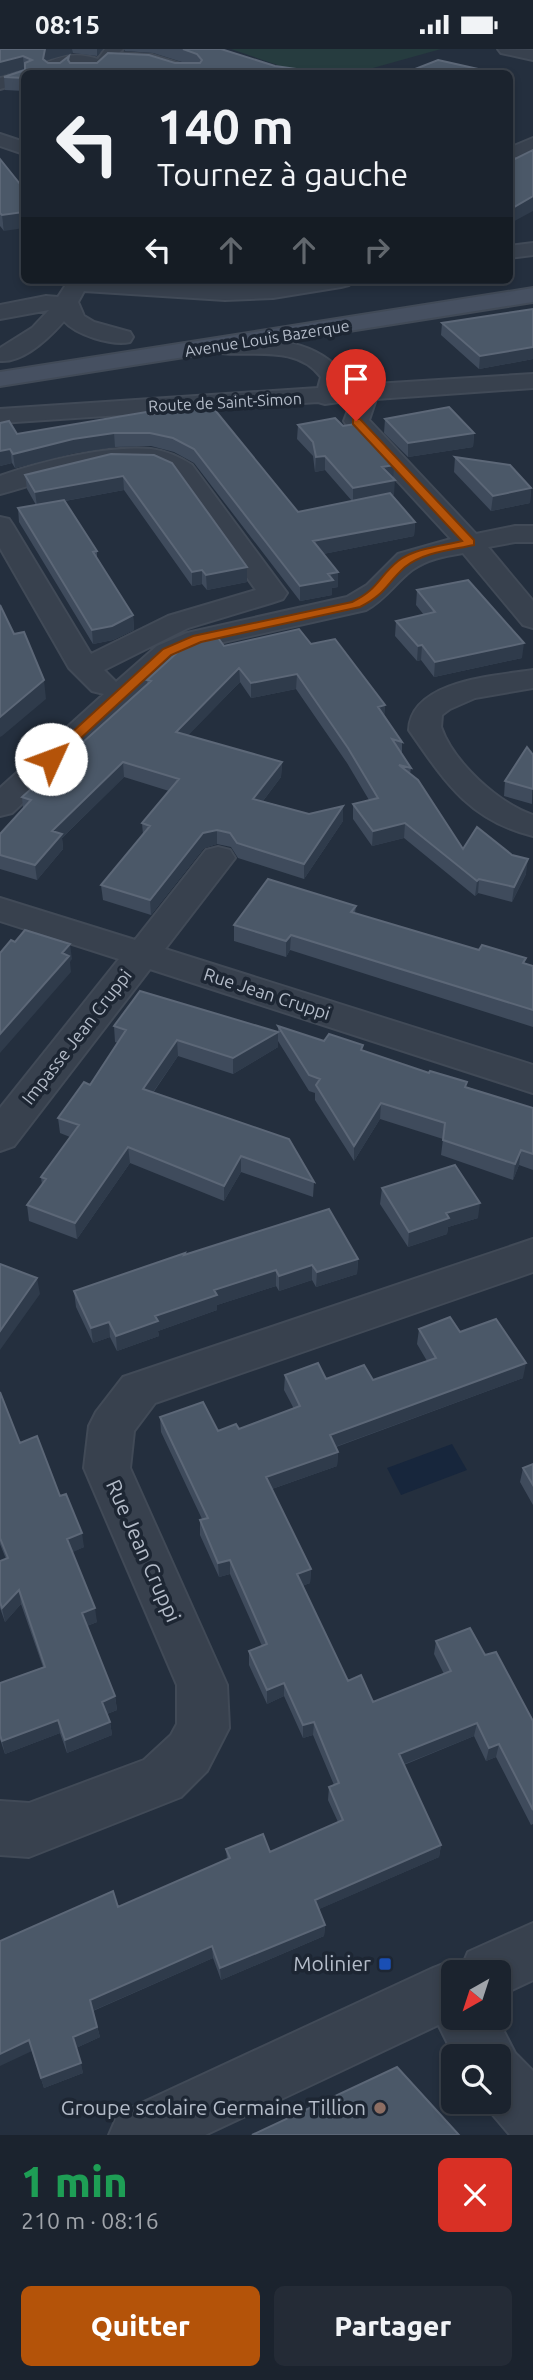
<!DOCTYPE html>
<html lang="fr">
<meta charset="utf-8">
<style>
body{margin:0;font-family:Ubuntu,sans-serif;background:#242b36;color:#f1f3f6;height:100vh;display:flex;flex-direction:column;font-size:26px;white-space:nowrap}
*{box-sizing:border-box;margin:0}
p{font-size:23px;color:#a0a4aa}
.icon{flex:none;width:38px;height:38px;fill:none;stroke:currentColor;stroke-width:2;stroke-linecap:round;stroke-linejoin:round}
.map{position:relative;height:2086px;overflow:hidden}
.details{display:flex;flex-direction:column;background:#1b232e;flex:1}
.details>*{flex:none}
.top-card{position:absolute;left:21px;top:21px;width:492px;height:214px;border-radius:10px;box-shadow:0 4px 10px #0003,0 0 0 2px #39404a;background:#1b232e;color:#f1f3f6;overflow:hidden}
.needle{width:46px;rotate:219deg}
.fabs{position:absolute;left:441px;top:1911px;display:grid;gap:14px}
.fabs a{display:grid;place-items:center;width:70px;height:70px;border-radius:10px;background:#1b232e;box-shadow:0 4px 10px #0003,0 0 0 2px #39404a;font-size:35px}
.pin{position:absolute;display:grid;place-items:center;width:60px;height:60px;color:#fff;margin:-72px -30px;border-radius:50% 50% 50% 0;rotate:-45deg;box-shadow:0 0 7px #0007}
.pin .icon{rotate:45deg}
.me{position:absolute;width:77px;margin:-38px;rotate:47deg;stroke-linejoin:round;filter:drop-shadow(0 0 5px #0008)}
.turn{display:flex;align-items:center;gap:24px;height:147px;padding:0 21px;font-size:32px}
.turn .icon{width:91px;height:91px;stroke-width:2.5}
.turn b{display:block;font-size:49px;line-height:60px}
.lanes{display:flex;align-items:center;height:66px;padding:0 21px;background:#0003;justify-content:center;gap:35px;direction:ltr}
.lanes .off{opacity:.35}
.round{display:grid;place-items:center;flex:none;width:74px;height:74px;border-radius:10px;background:#242b36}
.headline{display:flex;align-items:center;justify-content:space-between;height:119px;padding:0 21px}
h1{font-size:42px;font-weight:800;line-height:52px;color:#1e9e55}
.primary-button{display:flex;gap:14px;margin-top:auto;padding:14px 21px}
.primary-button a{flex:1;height:80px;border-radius:10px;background:#b45309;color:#fff;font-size:28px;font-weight:800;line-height:80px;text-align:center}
.primary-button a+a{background:#242b36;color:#f1f3f6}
.status{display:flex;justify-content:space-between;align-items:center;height:49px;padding:0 35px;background:#1b232e;direction:ltr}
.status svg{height:19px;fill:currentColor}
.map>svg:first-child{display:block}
.green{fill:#263c3f}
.water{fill:#17263c}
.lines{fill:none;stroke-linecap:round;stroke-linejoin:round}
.minor-casing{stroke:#414a57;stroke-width:4}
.tertiary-casing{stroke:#414a57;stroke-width:4}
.secondary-casing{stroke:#414a57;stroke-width:4}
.minor{fill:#38414e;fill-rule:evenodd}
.tertiary{fill:#38414e;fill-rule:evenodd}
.secondary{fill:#465061;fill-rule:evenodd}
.wall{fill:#3f4b5c}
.shaded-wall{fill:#2f3b4b}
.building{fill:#4b5868;stroke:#5c6777;stroke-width:2}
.route{fill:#b45309;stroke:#753606;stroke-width:2}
.transit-dot{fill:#1a4fb4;stroke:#1d2633;stroke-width:2.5}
.education-dot{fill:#8d6e63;stroke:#1d2633;stroke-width:2.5}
.labels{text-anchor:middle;stroke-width:7;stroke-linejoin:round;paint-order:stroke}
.far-street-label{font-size:16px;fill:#b4bcc9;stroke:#1d2633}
.street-label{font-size:18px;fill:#b4bcc9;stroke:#1d2633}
.near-street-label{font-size:21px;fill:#b4bcc9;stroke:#1d2633}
.near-poi-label{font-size:21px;fill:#b4bcc9;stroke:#1d2633;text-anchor:end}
</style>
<div class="status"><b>08:15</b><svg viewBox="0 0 49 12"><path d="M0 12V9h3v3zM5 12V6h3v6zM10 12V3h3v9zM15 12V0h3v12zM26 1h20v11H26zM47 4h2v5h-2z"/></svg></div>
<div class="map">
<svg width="533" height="2086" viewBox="0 0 533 2086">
<rect width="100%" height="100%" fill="#242f3e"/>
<path class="green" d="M231 0H441L355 24H301Z"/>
<path class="water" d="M452 1395 467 1421 401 1446 387 1419Z"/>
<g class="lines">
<g class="minor-casing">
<path id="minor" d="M105 0H123L119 4 152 6 197 20 200 24H175L150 16 104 14 106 16 98 24H71L73 20 86 17 65 18 61 24H49L46 21 48 13C65 5 80 4 98 10Z
M498 0 533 1V11L501 4Z
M24 23 30 24H24V33L0 40V29Z
M0 85 24 93V105L0 97Z
M533 89V102L509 113V99Z
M533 194V206L509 209V197Z
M69 231 225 237 300 231H352L349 236 341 238 273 249 225 251 84 242 78 253 84 267 94 273 130 283 133 288 130 293C112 297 76 286 64 272 49 289 23 314 0 312V299L32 279 49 261 0 270V256L46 247 58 248Z
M214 290C260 290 316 286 345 328L343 337 533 325V339L376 350 369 371 476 485 515 477H533V493H515L488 498 533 552V579L523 576 463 504C445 507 427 510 412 521 395 534 385 551 366 561L206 597 177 609 12 764 0 767V739L104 645 92 642 69 619 0 499V468L9 470 13 476 91 605 168 567 256 541 174 426C128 397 48 433 0 445V427C41 412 108 396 151 400 166 402 180 408 192 416L287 544 283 550 271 554 188 579 104 621 116 633 157 597 187 584 347 548 367 536 398 505 451 490 347 377 344 372 352 351 325 355 318 353 0 374V360L318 339 321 328C294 292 243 311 206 302L202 297 206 292Z
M533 621V639L475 649 450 660 442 666 441 678C453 713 498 754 533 766V787C469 771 445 733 409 681 411 631 496 627 533 621Z
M218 798 230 801 235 809 165 900 533 1016V1044L150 920 14 1097 0 1102V1059L119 910 0 872V849L135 891 206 801Z
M533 1190V1223L155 1354 134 1382 130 1419 227 1636 229 1679 207 1722 181 1748 29 1808 0 1806V1752L29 1754 144 1711 171 1686 177 1675V1636L84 1419 89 1377 96 1363 123 1328Z
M453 1945V1969H497L515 2004 533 2022V2086H510L482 2053H499V2007H454L435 1969 444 1949Z"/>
</g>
<g class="tertiary-casing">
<path id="tertiary" d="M533 1874V1931L499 1947V1923H453V1969L205 2086H109L118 2065 433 1919 453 1911 463 1915 468 1903Z"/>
</g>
<g class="secondary-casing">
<path id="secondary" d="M533 239V253L0 337V323Z"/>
</g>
<use href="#minor" class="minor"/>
<use href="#tertiary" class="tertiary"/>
<use href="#secondary" class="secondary"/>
</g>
<path class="wall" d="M0 0H103L97 7 73 4 47 11V12L48 14H60L69 7 70 14H185L153 4 125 2 124 0H221L275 17 24 24V42L5 41 4 28 25 21 0 27Z
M0 110 4 182 0 177Z
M533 260V310L479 320 441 286 442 274Z
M149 366 298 463 352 452 325 421 315 423 313 407 297 390 298 376 393 429 394 446H392L415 473 414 487 323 505 338 523V538L332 539V546L300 552 194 414 174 403 151 397 115 398 74 404 15 419 12 414 0 417 17 385Z
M385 370 474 384 473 398 408 408 384 384Z
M111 405 247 533 207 541 202 535 192 537 124 441 65 452 97 502V509L133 566 134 581 113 591 93 595 19 473 18 459 36 456 27 440 25 426Z
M455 408 531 439 530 454 491 462 454 423Z
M417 541 522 609 434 628 421 611 417 612 395 587 396 572 424 566 416 556Z
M311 595 385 656 384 667 402 693V705L411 719 410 725 463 800 526 825 512 853 478 844 475 847 404 789 372 797 353 770V755L369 751 347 714 296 640 251 649 240 633 188 686 282 713 281 728 263 752 309 765 343 772 304 830 238 809 231 798 217 795 204 799 151 866 103 851 101 836 143 786 142 774 169 742 124 728 62 789 63 800 37 831 0 820V785L23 760 22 748 147 635V631L224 597Z
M533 706 532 755 504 747 505 732Z
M356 857 355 864 533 917V978L290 901 286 908 234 892V876Z
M114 977 278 998 233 1025 178 1007 153 1044 314 1133 313 1148 241 1123 224 1152 130 1114 77 1190 29 1172 27 1156 42 1136 41 1128 70 1088 60 1084 58 1069 90 1036 118 994 115 993Z
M278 977 324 992 363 1002 467 1038 533 1059V1121L519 1116 513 1131 441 1106 443 1090 380 1070 354 1112 315 1051V1044L309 1042 278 992Z
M382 1139 478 1169 448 1178 447 1185 408 1198 380 1155Z
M185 1204V1206L358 1210 357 1225 316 1238 312 1231 279 1242 276 1237 217 1256V1261L158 1282 159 1287 117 1302 110 1288 93 1294 76 1258 74 1242Z
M419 1280 460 1283 523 1329 336 1398 338 1403 337 1417 272 1440 311 1520 310 1534 302 1537 348 1632 373 1653 444 1625 434 1605 436 1592 485 1606 533 1672V1775L531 1776 496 1708 486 1712 474 1687 404 1716 441 1796 439 1808 319 1860 325 1876 324 1887 221 1931 213 1909 93 1962 100 1988 76 1999 83 2024 44 2039 32 2002 118 1858 227 1810 226 1800 270 1803 338 1773 328 1751 329 1738 334 1736 313 1686 303 1689 284 1647 267 1655 249 1616V1602L262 1597 230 1525 219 1528 200 1486V1471L202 1470 161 1383 160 1368 218 1382 239 1380 294 1360 284 1341 285 1326 326 1330 373 1331 427 1312 417 1295Z
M0 1343 20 1394 60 1447 84 1498 72 1503 97 1573 87 1577 115 1647 117 1661 107 1665 110 1673 112 1686 67 1704 60 1684 5 1705 0 1690V1634L43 1618 21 1555 5 1573 0 1559V1512L6 1510 0 1495Z
M533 1415V1456L520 1433 523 1419Z"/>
<path class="shaded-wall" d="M45 0H72L73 4 47 11 44 23 43 10Z
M97 0H103L97 7Z
M23 7 24 20 0 27V13Z
M533 147V162L509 175V161Z
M24 163V179L4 182 2 166Z
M533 298V310L479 320 480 307Z
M114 384 115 398 74 404 15 419 13 405 73 390Z
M474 384 473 398 408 408V394Z
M10 400 12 414 0 417V402Z
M325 407V421L315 423 316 408Z
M394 416 393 431 382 418Z
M123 427 124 441 37 457 35 443Z
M395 431 394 446 353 454V439Z
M531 439 530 454 491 462 493 447Z
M415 473 414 487 313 507V492Z
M247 518V533L207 541 206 526Z
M202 521V535L192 537V523Z
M338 523V538L332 539V546L300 552V537L328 525Z
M133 566 134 581 113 591 93 595 92 581Z
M524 594 522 609 434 628 435 613Z
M422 596 421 611 417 612 418 597Z
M239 619 240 633 177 698 176 683Z
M297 625 296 640 251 649V634Z
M44 631 46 650 2 687 0 688V668Z
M385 656 384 671 378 658Z
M123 713 124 728 62 789 63 800 37 831 35 816 52 782Z
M282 713 281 728 253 765V750Z
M343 757V772L304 830V815Z
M405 774 404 789 372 797 373 782Z
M217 781V795L204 799 151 866 150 851 203 784Z
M528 810 526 825 512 853 514 838Z
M479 830 478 844 475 847 477 832Z
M291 886 290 901 286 908V892Z
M70 895 72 910 70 913 71 923 0 1004V985Z
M278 983V998L233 1025V1009Z
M177 991 178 1007 144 1056 143 1040Z
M381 1054 380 1070 354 1112V1097Z
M128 1098 130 1114 77 1190 75 1174Z
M521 1101 519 1116 513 1131 515 1115Z
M241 1107V1123L224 1152V1137Z
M480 1154 478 1169 448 1178 447 1185 408 1198 409 1183 446 1164Z
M358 1210 357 1225 316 1238 317 1223Z
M312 1216V1231L279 1242V1227Z
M276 1221V1237L217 1256V1261L158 1282 159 1287 117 1302 116 1287 155 1267 214 1241Z
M37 1229 40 1245 0 1301V1282Z
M109 1273 110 1288 93 1294 91 1279Z
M526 1314 523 1329 329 1400 330 1386Z
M338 1403 337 1417 266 1442V1428Z
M82 1484 84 1498 69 1505 67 1490Z
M230 1511V1525L219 1528 218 1514Z
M311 1520 310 1534 296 1539 297 1525Z
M19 1541 21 1555 5 1573 2 1559Z
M95 1559 97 1573 84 1578 82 1564Z
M284 1634V1647L267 1655V1641Z
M115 1647 117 1661 104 1666 102 1653Z
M58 1671 60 1684 5 1705 2 1692Z
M110 1673 112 1686 67 1704 65 1691Z
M314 1673 313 1686 303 1689V1676Z
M477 1674 474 1687 397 1718 399 1705Z
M499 1695 496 1708 486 1712 489 1699Z
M441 1796 439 1808 315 1862V1851Z
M325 1876 324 1887 221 1931 220 1919Z
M212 1897 213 1909 92 1962 90 1951Z
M97 1978 100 1988 76 1999 73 1988Z
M29 1991 32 2002 0 2017V2005Z
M81 2014 83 2024 44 2039 41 2029Z"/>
<path class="building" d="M0 0H45L43 10 48 14H60L69 7 68 11 70 14H97L108 4 149 6 175 14H200L202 11 197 5 183 0H221L275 17 325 24H24V29L4 28 25 21V14L32 11 23 7 0 13Z
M438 11 496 24H405Z
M509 101 515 110 533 101V147L509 161Z
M0 110 24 140V163L2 166 0 164Z
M533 260V298L480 307 442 274Z
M210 355 298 463 390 444 415 473 313 492 338 523 328 525 333 531 300 537 194 400 173 389 150 384H114L73 390 13 405 10 400 0 402V374L9 372 17 385 146 363 149 366Z
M449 358 474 384 408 394 385 370Z
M335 369 343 377 355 375 394 416 382 418 395 431 353 439 325 407 316 408 313 393 298 376Z
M111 405 154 406 172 414 247 518 206 526 202 521 192 523 123 427 35 443 25 426Z
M455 408 510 416 531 439 493 447Z
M64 451 97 502 93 503 133 566 112 577 92 581 18 459Z
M468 531 524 594 435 613 422 596 418 597 396 572 435 563 417 541Z
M0 556 14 585 24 583 44 631 0 668Z
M299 580 311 595 335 590 385 656 378 658 402 693 392 690 411 719 399 716 418 731 463 800 477 778 512 806 528 810 514 838 479 830 477 832 405 774 373 782 353 755 378 749 348 699 297 625 251 634 239 619 176 683 282 713 253 750 309 765 343 757 304 815 237 794 230 784 217 781 203 784 150 851 101 836 150 777 142 774 179 730 123 713 52 782 62 785 35 816 0 806V785L31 751 22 748 151 632 147 631 191 591 216 586 224 597Z
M527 698 533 706V740L505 732Z
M268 830 356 857 351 863 479 901 482 896 526 909 523 914 533 917V961L291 886 286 892 234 876Z
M25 881 70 895 62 904 69 907 0 985V904L11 891 15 893Z
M140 942 278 983 233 1009 177 991 143 1040 289 1090 314 1133 241 1107 224 1137 128 1098 75 1174 27 1156 46 1130 41 1128 79 1076 58 1069 84 1033 90 1036 126 981 114 977Z
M278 977 324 992 329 985 363 996 361 1001 429 1024 430 1022 467 1033 465 1038 533 1059V1105L521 1101 515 1115 443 1091 445 1074 381 1054 354 1097 316 1036 320 1030 309 1026Z
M455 1116 480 1154 446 1164 449 1169 409 1183 382 1139Z
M329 1160 358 1210 317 1223 312 1216 279 1227 276 1221 214 1241 217 1246 155 1267 158 1272 116 1287 109 1273 91 1279 74 1242 185 1204 184 1206Z
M0 1215 37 1229 0 1282Z
M450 1268 460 1283 496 1270 526 1314 330 1386 338 1403 266 1428 311 1520 297 1525 348 1632 361 1626 373 1653 451 1622 436 1592 470 1579 485 1606 496 1603 533 1672V1761L499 1695 489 1699 477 1674 399 1705 441 1796 315 1851 325 1876 220 1919 212 1897 90 1951 97 1978 73 1988 81 2014 41 2029 29 1991 0 2005V1892L113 1842 118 1858 230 1809 226 1800 263 1785 270 1803 343 1771 329 1738 339 1734 314 1673 303 1676 284 1634 267 1641 249 1602 267 1595 230 1511 218 1514 200 1471 208 1469 160 1368 203 1353 218 1382 236 1375 239 1380 300 1357 285 1326 318 1314 326 1330 364 1316 373 1331 436 1309 419 1280Z
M0 1343 20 1394 37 1387 60 1447 66 1445 82 1484 67 1490 95 1559 82 1564 115 1647 102 1653 110 1673 65 1691 58 1671 2 1692 0 1686V1634L45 1618 19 1541 2 1559 0 1553V1512L8 1509 0 1489Z
M533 1415V1436L523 1419Z
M397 2018 459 2086H252Z"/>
<path class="route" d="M353 370H360L474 491V496C452 501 423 503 405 518 386 535 386 545 360 558L201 593 171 606 55 713H46V707L163 600 193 587 352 553C379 540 378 528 398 512 415 499 442 497 462 492L353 375Z"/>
<rect class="transit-dot" x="378" y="1908" width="14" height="14" rx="3.5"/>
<circle class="education-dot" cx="380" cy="2059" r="7"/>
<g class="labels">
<g class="far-street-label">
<text transform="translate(267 289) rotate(-9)" y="6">Avenue Louis Bazerque</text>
<text transform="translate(225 353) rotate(-3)" y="6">Route de Saint-Simon</text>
</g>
<g class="street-label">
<text transform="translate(267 945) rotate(18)" y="6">Rue Jean Cruppi</text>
<text transform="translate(77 988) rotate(-52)" y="6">Impasse Jean Cruppi</text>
</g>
<g class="near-street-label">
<text transform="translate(143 1502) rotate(66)" y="7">Rue Jean Cruppi</text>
</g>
<g class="near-poi-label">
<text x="371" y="1922">Molinier</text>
<text x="366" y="2066">Groupe scolaire Germaine Tillion</text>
</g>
</g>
</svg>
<div class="fabs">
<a><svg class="needle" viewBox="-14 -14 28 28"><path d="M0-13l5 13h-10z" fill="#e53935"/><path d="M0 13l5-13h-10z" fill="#a0a4aa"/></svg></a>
<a><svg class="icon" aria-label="search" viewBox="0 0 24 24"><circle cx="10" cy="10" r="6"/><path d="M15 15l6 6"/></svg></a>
</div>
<div class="pin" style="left:356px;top:372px;background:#d93025"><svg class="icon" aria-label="arrive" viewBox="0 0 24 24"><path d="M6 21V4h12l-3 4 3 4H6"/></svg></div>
<svg class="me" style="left:51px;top:710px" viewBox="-20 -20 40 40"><circle r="19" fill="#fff"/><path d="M0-13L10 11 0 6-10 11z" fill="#b45309"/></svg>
<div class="top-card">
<div class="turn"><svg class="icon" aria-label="left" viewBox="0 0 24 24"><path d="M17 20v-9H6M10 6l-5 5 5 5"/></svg><div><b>140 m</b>Tournez à gauche</div></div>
<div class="lanes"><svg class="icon" aria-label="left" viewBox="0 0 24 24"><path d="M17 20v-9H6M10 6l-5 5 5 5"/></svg><svg class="icon off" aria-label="ahead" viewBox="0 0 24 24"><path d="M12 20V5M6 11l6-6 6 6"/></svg><svg class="icon off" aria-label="ahead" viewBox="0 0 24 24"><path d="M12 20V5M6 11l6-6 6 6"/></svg><svg class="icon off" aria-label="right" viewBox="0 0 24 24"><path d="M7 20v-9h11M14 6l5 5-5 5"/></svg></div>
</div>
</div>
<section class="details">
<div class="headline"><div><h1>1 min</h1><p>210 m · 08:16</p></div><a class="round" style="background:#d93025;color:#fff"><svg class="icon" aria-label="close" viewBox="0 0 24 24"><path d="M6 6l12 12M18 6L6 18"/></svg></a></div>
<div class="primary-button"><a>Quitter</a><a>Partager</a></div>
</section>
